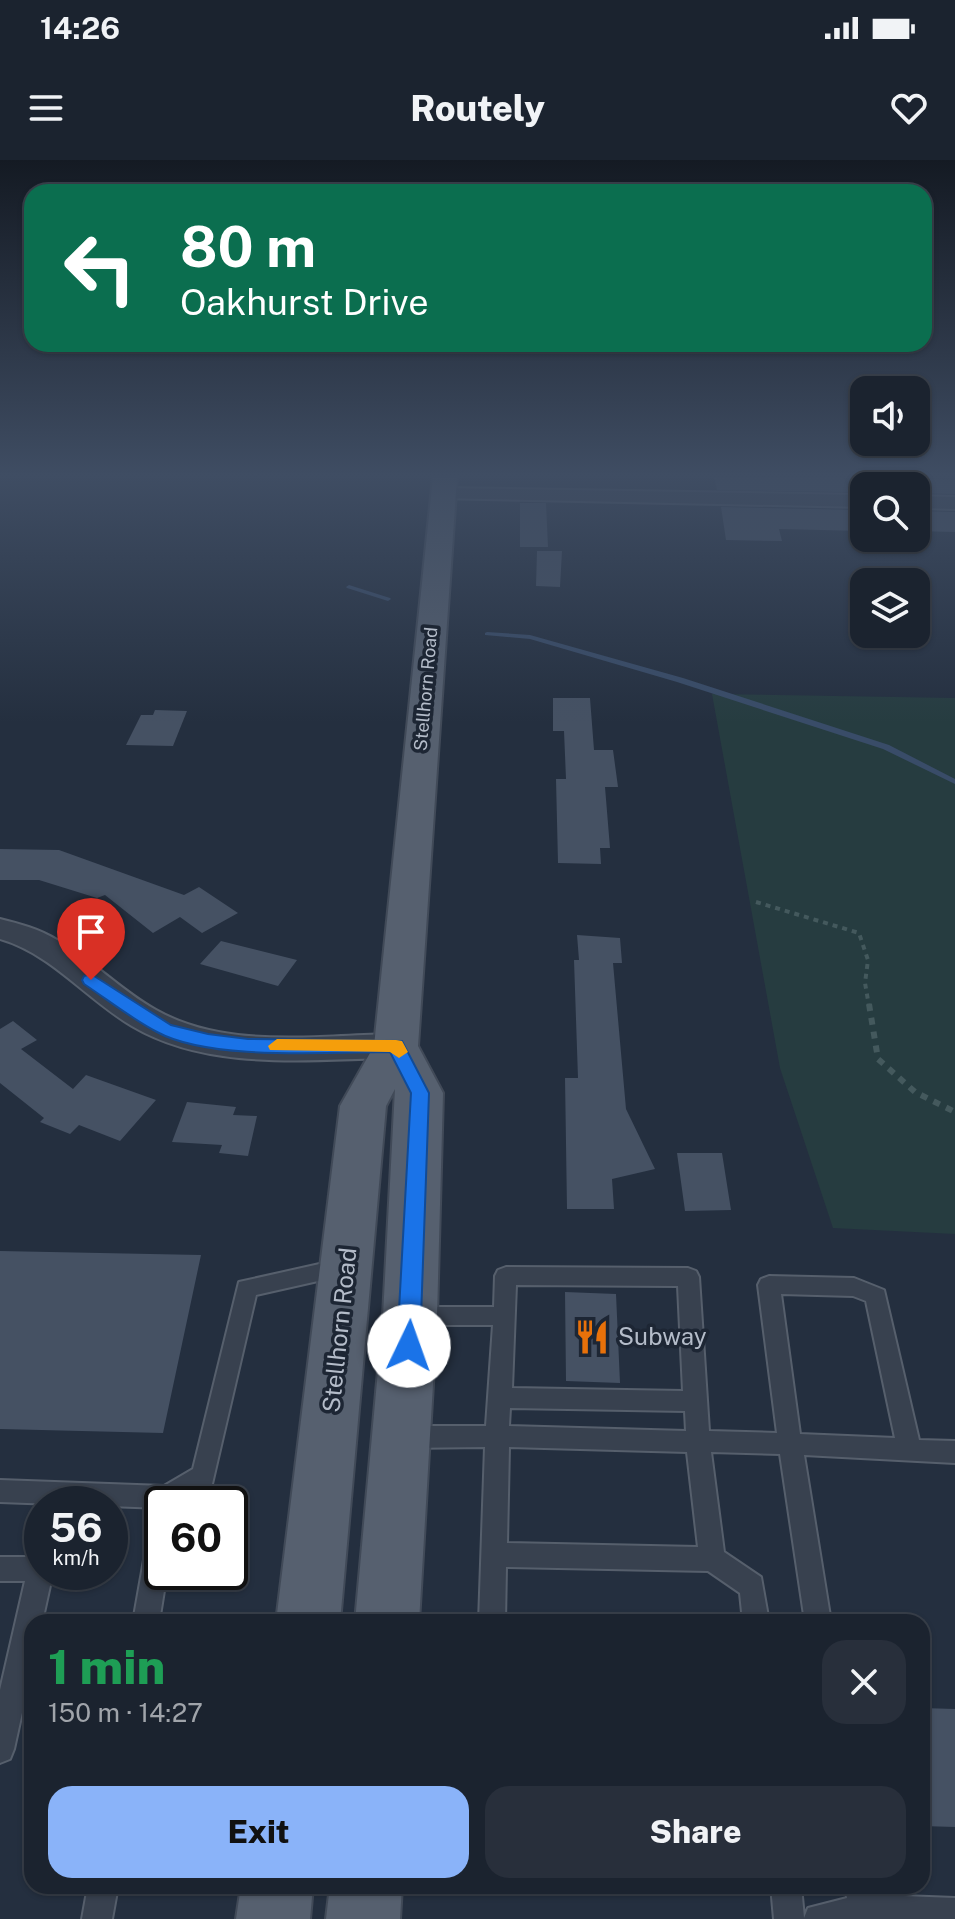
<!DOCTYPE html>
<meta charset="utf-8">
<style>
body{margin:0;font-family:"Public Sans",sans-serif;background:#282f3b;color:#f1f3f6;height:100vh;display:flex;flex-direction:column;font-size:30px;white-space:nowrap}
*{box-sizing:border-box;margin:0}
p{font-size:26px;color:#a0a4aa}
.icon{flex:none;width:44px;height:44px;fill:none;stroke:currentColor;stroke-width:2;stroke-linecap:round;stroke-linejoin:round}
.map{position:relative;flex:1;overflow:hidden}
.panel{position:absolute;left:24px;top:1454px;width:906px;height:280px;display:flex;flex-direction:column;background:#1b232f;border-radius:24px;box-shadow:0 2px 6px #0004,0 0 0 2px #39404b}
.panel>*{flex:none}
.top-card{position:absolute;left:24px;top:24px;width:908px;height:168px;border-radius:24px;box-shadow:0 2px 6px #0004,0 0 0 2px #39404b;background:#0b6e4f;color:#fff;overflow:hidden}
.buttons{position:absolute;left:850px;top:216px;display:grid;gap:16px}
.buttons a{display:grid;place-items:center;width:80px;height:80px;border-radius:16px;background:#1b232f;box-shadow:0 2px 6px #0004,0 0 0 2px #39404b;font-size:40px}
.speed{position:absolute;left:24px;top:1326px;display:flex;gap:16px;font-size:40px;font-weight:700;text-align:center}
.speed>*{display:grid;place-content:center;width:104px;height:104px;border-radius:50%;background:#1b232f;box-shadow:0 2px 6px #0004,0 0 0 2px #39404b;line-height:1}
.speed small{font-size:20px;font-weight:400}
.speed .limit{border:4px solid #111;border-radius:12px;background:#fff;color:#111}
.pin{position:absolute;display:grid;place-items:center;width:68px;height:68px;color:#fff;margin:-82px -34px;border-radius:50% 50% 50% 0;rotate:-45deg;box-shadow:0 0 8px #0007}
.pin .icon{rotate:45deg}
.me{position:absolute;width:88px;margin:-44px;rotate:3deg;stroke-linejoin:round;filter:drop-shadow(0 0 6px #0008)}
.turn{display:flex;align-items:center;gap:28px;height:168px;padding:0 24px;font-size:36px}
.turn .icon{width:104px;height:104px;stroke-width:2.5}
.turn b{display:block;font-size:56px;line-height:68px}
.round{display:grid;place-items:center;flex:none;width:84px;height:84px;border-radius:24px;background:#282f3b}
.summary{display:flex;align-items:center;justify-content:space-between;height:136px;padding:0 24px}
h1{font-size:48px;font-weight:800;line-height:60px;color:#1e9e55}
.primary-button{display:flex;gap:16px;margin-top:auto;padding:16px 24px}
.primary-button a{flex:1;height:92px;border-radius:24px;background:#8ab3f9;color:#111;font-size:32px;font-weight:800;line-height:92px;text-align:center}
.primary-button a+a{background:#282f3b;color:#f1f3f6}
.status{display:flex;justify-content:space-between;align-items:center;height:56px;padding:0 40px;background:#1b232f;direction:ltr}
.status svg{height:22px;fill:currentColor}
header{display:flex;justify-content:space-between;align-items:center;height:104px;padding:0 24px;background:#1b232f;font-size:36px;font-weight:800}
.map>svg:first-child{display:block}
.green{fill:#263c40}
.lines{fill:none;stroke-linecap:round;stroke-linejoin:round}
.stream{fill:#394c68;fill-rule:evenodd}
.building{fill:#455163}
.lane-casing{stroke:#565f6c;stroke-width:4}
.street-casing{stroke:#565f6c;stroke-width:4}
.primary-casing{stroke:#414a58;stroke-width:4}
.path-far1{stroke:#44595d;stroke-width:4;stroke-dasharray:5 5;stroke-linecap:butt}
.path{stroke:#44595d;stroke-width:6;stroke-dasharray:7 7;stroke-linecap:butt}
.lane{fill:#38414f;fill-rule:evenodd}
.street{fill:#38414f;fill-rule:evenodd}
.primary{fill:#56606f;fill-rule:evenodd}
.route{fill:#1a73e8;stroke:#114b97;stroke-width:2}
.slow{fill:#f59e0b}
.labels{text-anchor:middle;stroke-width:7;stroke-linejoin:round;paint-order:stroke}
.far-street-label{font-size:18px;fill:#b4bcc9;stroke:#1d2634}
.near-street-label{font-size:24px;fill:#b4bcc9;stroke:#1d2634}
.near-poi-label{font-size:24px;fill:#b4bcc9;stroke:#1d2634;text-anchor:start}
</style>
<div class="status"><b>14:26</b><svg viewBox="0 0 49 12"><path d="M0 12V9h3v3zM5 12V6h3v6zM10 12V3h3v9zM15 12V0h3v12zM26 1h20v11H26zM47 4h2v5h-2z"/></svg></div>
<header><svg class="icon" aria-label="menu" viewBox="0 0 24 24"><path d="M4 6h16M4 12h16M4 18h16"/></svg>Routely<svg class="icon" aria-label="heart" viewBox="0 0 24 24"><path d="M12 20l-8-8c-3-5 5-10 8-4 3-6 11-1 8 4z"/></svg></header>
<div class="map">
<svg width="955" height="1759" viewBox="0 0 955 1759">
<rect width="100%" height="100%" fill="#242f3f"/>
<path class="green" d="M712 534 955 538V1074L833 1068 780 908Z"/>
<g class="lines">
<path class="stream" d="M349 425 390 438 391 439 388 441 347 428 346 427Z
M487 472 530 475 683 518 889 585 955 619V624L883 589 677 522 530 479 485 475V473Z"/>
</g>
<path class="building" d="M714 317 844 318 849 332 717 330Z
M916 319 955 320V334L916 333Z
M520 343H546L548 387H520Z
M721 347 856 350 863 371 779 369 782 381 726 380Z
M916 351 955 352V372L916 371Z
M537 391H562L560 427 536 426Z
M553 538H590L594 590H613L618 627H605L610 688H600L601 704 558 703 556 619H566L564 571H553Z
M155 550 187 551 173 586 126 585 141 555H153Z
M0 689 59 690 184 735 199 727 238 753 202 773 180 757 153 773 105 735 97 738 39 720H0Z
M577 775 620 778 622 803H613L626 949 655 1009 612 1019 614 1049H567L565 918H578L574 800H579Z
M221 781 297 800 278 826 200 804Z
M13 861 37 880 21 889 73 929 86 915 156 940 120 981 79 965 70 974 40 962 44 958 0 923V869Z
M187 942 236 947 233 955 257 956 248 996 219 993 222 985 172 982Z
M677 993H722L731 1050 685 1051Z
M0 1091 201 1095 163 1273 0 1269Z
M565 1132 616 1134 620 1223 566 1221Z
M922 1548 955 1549V1667L922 1666Z"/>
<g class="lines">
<g class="lane-casing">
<path id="lane" d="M342 1099 349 1102 353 1108 349 1114 256 1135 212 1324 177 1344H162V1348L0 1342V1320L164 1326 193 1309 239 1122Z
M506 1107 688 1108 696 1111 699 1117 709 1271 777 1273 758 1125 761 1119 769 1116 854 1118 884 1130 919 1280 955 1281V1303L804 1295 831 1462H805L780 1294 711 1292 724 1392 761 1417 769 1462H743L740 1433 708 1411 506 1407 505 1462H479L485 1287 405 1288 397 1284 393 1277 397 1270 405 1266H486L493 1165H413L405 1162 402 1156 405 1150 413 1147H494L495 1116 498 1110ZM516 1125 678 1126 683 1231 512 1228ZM781 1134 853 1136 866 1141 895 1278 800 1274ZM510 1248 685 1251 686 1271 509 1266ZM509 1287 687 1292 698 1387 507 1383Z
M162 1354V1412H167L159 1462H133L150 1366 153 1358Z
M0 1397H41L42 1412H53L42 1462H32V1507L14 1589 10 1599 0 1603V1530L25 1421H0Z
M88 1726H118L112 1759H82Z
M771 1726H801L804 1758 808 1748 847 1738 845 1726H875L877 1735 955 1738V1759H774Z"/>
</g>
<g class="street-casing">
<path id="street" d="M443 328 864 335V347L436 338 433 334 436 330Z
M916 336 955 337V349L916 348Z
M0 759C20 764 39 769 57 780 93 800 121 831 156 850 226 890 319 875 396 874L408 878 413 886 408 894 396 898C310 899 210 912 132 866 86 839 52 794 0 779Z"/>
</g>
<g class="primary-casing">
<path id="primary" d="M433 317H457L418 886 443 933 437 1156 419 1462H355L383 1156 395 929 386 946 340 1462H276L340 946 374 886Z
M241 1726H313L310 1759H236Z
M330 1726H402L400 1759H326Z"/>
</g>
<path class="path-far1" d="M756 742 859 773 868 800 865 823 869 846"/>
<path class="path" d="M869 844 878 899 915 932 955 952"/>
<use href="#lane" class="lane"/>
<use href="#street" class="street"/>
<use href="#primary" class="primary"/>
</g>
<linearGradient id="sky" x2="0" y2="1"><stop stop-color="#141a23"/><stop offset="0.56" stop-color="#3f4d63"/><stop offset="1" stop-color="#3f4d63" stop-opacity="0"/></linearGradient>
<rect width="955" height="563" fill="url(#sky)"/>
<path class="route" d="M91 814 171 865 208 874 248 879 402 881 429 933 420 1186 417 1193 409 1195 401 1193 397 1186 411 933 390 892C328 892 210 901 157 872 132 859 108 840 84 824L82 820 84 816Z"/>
<path class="slow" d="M277 879 396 880 402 881 408 892 399 898 390 892 270 890 268 886Z"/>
<defs>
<g id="restaurant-bare" transform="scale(2.76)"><path d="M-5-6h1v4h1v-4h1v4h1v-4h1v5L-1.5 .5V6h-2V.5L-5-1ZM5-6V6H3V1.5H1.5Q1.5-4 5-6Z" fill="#e8710a" stroke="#1d2634" stroke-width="2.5" paint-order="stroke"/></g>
</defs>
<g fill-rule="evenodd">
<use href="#restaurant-bare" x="592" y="1177"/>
</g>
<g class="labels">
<g class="far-street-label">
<text transform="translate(426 529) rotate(-85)" y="6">Stellhorn Road</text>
</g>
<g class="near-street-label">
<text transform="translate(340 1170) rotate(-84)" y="8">Stellhorn Road</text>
</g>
<g class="near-poi-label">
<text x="618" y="1185">Subway</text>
</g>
</g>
</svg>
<div class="buttons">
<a><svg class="icon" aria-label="sound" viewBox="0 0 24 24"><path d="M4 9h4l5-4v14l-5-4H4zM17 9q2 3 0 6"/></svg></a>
<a><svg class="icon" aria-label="search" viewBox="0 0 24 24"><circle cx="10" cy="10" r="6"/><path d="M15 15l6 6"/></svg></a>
<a><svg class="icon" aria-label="layers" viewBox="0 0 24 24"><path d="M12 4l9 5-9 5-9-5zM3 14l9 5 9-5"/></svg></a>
</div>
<div class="speed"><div>56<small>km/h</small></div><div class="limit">60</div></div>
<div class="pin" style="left:91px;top:820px;background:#d93025"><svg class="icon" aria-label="arrive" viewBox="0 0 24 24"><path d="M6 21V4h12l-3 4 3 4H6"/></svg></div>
<svg class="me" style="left:409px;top:1186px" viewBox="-20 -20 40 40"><circle r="19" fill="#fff"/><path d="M0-13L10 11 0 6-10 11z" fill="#1a73e8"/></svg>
<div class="top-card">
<div class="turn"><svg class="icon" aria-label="left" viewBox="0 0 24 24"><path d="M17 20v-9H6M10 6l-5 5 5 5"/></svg><div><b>80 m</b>Oakhurst Drive</div></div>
</div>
<section class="panel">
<div class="summary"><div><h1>1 min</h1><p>150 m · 14:27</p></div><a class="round"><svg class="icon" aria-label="close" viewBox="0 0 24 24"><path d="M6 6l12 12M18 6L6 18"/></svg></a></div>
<div class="primary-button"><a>Exit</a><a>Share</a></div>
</section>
</div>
